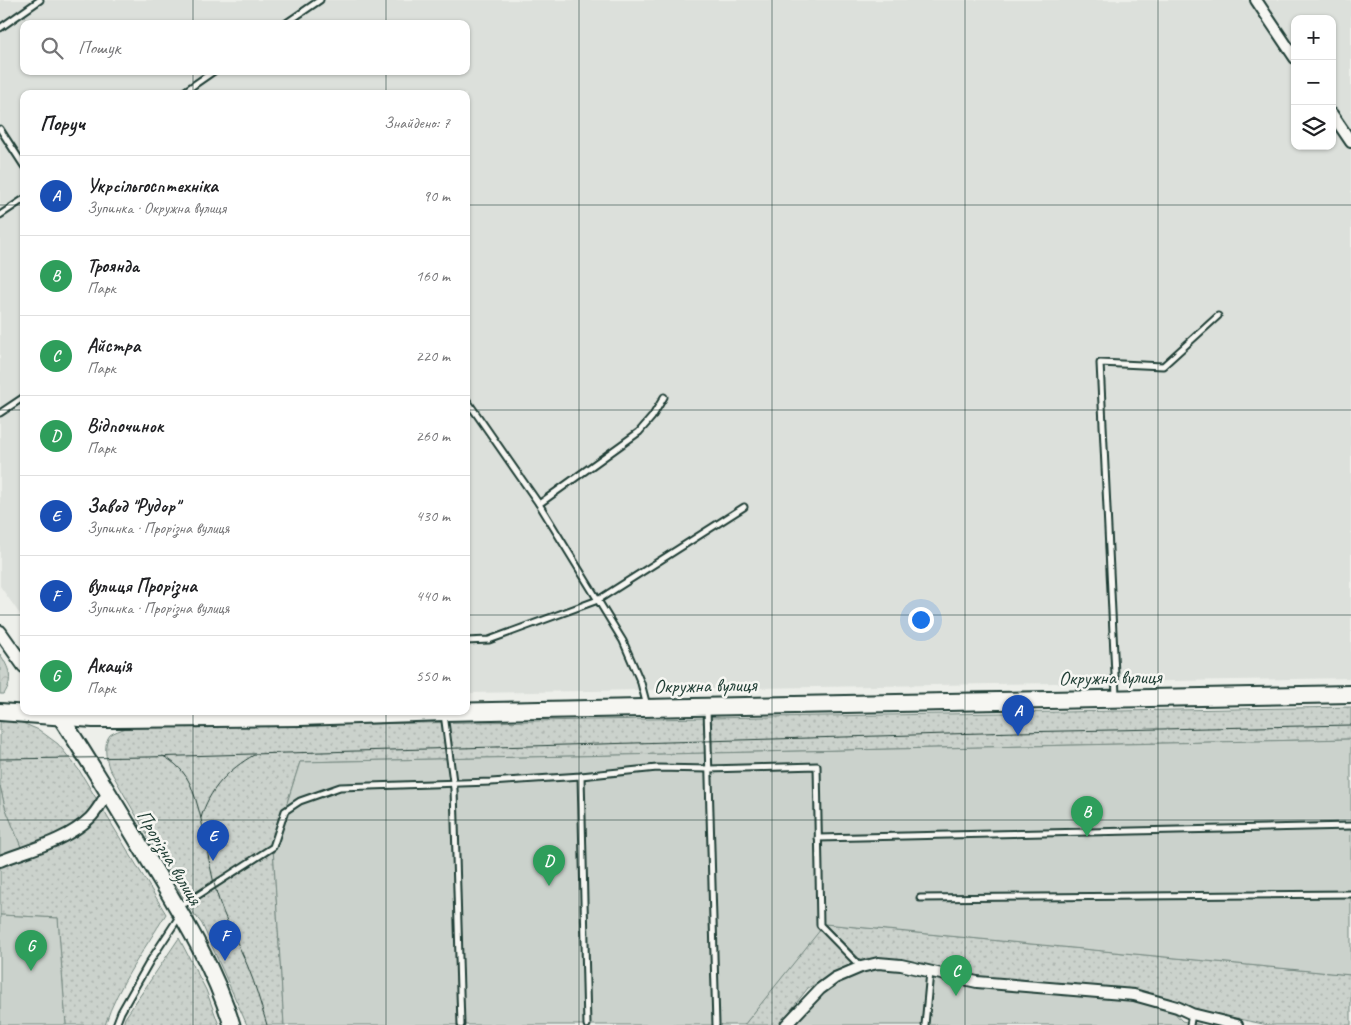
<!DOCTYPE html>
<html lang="uk">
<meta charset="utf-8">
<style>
:root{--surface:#fff;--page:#f2f2f2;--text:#202124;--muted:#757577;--line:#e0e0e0;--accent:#1a73e8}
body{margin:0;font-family:Caveat,sans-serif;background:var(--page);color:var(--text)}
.controls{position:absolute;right:15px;top:15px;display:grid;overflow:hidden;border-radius:10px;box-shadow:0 1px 4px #0004}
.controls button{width:45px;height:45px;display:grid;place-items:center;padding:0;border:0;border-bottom:1px solid var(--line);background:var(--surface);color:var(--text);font:25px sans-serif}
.you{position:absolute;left:920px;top:619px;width:18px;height:18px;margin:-12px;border:4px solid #fff;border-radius:50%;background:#1a73e8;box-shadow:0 0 0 8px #1a73e833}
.badge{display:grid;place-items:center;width:32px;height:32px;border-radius:50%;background:var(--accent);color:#fff;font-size:16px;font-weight:700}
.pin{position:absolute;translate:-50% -41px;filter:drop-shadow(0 1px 2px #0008)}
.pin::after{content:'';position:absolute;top:26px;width:18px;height:15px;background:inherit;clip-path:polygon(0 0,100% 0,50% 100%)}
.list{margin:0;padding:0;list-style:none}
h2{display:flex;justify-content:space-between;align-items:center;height:65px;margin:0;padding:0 20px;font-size:21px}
h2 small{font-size:16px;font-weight:400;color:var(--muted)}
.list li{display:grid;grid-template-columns:32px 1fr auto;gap:15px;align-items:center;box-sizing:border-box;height:80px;padding:0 20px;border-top:1px solid var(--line)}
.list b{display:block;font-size:19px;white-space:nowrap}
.list p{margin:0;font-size:16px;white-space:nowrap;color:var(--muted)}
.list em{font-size:16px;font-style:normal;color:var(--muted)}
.icon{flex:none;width:28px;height:28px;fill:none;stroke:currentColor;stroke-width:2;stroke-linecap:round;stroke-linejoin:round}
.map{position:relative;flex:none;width:1351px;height:1025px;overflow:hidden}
.search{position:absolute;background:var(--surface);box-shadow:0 1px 4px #0004;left:20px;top:20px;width:450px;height:55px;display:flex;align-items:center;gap:12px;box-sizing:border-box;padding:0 18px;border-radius:10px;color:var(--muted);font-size:19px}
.panel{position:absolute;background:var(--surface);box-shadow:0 1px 4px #0004;left:20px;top:90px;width:450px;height:625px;border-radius:10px}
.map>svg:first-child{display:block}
.built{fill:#dce0db;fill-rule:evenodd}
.grass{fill:url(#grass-dots);stroke:#758880}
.park{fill:url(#park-crowns);stroke:#758880}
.garden{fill:#cbd2cc;stroke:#758880}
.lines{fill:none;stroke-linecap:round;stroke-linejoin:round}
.service-casing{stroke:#1f3d34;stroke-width:9}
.minor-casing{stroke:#1f3d34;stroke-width:14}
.tertiary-casing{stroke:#1f3d34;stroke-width:16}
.secondary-casing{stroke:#1f3d34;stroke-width:19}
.primary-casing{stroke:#1f3d34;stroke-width:20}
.service{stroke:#f6f6f2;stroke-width:5}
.minor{stroke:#f6f6f2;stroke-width:10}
.tertiary{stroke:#f6f6f2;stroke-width:12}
.secondary{stroke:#f6f6f2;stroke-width:15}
.primary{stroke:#f6f6f2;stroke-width:16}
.tram{stroke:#1f3d34;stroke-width:1}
.grid{fill:none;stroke:#1f3d34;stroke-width:1;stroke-opacity:0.55}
.labels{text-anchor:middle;stroke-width:5;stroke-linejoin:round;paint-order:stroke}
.street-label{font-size:20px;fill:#1f3d34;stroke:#f6f6f2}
</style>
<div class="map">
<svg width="1351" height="1025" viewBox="0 0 1351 1025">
<defs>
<pattern id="grass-dots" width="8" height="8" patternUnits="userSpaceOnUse" patternTransform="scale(1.25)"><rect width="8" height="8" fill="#cbd2cc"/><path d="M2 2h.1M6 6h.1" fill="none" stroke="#aeb5b0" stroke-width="1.8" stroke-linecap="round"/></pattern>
<pattern id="park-crowns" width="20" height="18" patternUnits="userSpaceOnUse" patternTransform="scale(1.25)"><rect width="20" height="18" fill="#cbd2cc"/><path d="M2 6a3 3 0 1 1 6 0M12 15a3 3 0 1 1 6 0" fill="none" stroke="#aeb5b0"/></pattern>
</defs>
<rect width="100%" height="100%" fill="#edefea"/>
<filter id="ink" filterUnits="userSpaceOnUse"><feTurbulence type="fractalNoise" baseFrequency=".02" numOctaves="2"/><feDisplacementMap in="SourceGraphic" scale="10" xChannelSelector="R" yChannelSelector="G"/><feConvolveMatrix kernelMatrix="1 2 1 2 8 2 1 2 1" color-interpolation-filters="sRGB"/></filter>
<g filter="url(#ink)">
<path class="built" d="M 0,0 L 1351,0 L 1351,678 L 466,693 L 466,94 L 24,94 L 24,620 L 0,586 ZM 1295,19 L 1332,19 L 1332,146 L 1295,146 ZM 24,24 L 466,24 L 466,71 L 24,71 Z"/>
<g class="grass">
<path d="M 1351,707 L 1351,739 L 300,762 L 273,847 L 284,1025 L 247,1025 L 202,924 L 186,903 L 109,768 C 106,759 103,743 110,735 C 114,732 121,730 126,728 Z"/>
<path d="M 0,718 L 20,722 L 39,730 L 58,744 L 79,770 L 166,914 C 144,950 118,985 105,1025 L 66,1025 L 58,918 L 0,915 L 0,861 L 23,852 L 5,807 L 0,786 Z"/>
<path d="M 825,924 L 1351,975 L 1351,1025 L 1268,1025 L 1195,1010 L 978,979 L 877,959 L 860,959 Z"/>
<path d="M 820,929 L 854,964 L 808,988 L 779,1025 L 744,1025 Z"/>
<path d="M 179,938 L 206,990 L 219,1025 L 123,1025 L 125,1018 Z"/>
</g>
<path class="park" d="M 0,654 C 9,668 14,679 4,694 L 0,694 Z"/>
<g class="garden">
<path d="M 1351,739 L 1351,975 L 825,924 L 744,1025 L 284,1025 L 273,847 L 300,762 Z"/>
<path d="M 0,786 L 5,807 L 23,852 L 0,861 Z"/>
<path d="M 0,915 L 58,918 L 66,1025 L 0,1025 Z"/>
<path d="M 878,966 L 1132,999 L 1172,1010 L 1182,1021 L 1201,1025 L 791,1025 L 835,982 Z"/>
</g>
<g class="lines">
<defs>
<g id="service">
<path d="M 285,24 L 320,0"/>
<path d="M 0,28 L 40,0"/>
<path d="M 181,94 L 214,71"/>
<path d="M 0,129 L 24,166"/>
<path d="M 0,215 L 24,199"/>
<path d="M 466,399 L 539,504"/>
<path d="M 0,413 L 24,397"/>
<path d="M 466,641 L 489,640 L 598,600 L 744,507"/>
<path d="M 1116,695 L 1100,363 L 1163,366 L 1218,316"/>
<path d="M 647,706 L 641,683 L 623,641 L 539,504 L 639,432 L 652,417 L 664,397"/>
<path d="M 707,708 L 716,1025"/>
<path d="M 444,714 L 454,789 L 461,1025"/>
<path d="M 581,776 L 587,1025"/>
<path d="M 818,838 L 1351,826"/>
<path d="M 920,898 L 1351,894"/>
<path d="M 179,905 L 186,903 L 273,847 L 285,811 L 300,801 L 340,787 L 491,782 L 581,776 L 657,768 L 709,769 L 817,766 L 820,925 L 861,967"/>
<path d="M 116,1025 L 121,1012 L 150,961 L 179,917"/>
<path d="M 925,1025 L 930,972"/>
<path d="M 1190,1025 L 1192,1014"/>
</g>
<g id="minor">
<path d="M 1256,0 L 1295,58"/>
<path d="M 1332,114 L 1351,142"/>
<path d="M 0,861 C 31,849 66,841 90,818 C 97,811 102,801 108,793"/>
<path d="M 786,1025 L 820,989 L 835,978 L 861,967 L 878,963 L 901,965 L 977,982 L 1134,995 L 1177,1007 L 1192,1014 L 1237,1025"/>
</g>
<path id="tertiary" d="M 0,632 L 24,666"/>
<path id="secondary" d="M 60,716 C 91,764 121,813 150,862 C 182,915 214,966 232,1025"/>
<path id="primary" d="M 0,712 L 93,719 L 117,719 L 301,717 L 444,712 L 1351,694"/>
</defs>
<use href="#service" class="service-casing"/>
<use href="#minor" class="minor-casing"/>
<use href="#tertiary" class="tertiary-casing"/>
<use href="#secondary" class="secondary-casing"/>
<use href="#primary" class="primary-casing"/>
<use href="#service" class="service"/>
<use href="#minor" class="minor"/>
<use href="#tertiary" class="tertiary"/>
<use href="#secondary" class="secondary"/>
<use href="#primary" class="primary"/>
<g class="tram">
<path d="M 163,756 C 176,763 185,772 191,786 C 205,820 206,858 217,894 C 224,919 238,942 248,967 C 256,986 261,1006 267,1025"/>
<path d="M 0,759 L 148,757 L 1017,732 L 1351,725"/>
<path d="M 201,818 C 209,789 229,769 254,755"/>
</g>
</g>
</g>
<path class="grid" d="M 193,0 L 193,24M 386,0 L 386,24M 579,0 L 579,1025M 772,0 L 772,1025M 965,0 L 965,1025M 1158,0 L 1158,1025M 193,71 L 193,94M 386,71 L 386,94M 0,205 L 24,205M 466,205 L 1351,205M 0,410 L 24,410M 466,410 L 1351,410M 0,615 L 24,615M 466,615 L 1351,615M 193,711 L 193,1025M 386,711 L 386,1025M 0,820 L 1351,820"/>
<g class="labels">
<g class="street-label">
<text transform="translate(1110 677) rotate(-1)" y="7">Окружна вулиця</text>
<text transform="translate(705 685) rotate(-1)" y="7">Окружна вулиця</text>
<text transform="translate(170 857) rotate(59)" y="7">Прорізна вулиця</text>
</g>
</g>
</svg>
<div class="controls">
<button>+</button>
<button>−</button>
<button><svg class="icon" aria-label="layers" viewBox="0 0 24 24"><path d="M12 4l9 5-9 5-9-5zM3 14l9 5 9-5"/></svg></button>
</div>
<div class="you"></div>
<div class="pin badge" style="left:1018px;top:736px;background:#1a4fb4">A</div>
<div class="pin badge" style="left:1087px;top:837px;background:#2e9e5b">B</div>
<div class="pin badge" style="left:956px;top:996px;background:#2e9e5b">C</div>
<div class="pin badge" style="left:549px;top:886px;background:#2e9e5b">D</div>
<div class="pin badge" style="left:213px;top:861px;background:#1a4fb4">E</div>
<div class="pin badge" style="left:225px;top:961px;background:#1a4fb4">F</div>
<div class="pin badge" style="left:31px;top:971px;background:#2e9e5b">G</div>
<div class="search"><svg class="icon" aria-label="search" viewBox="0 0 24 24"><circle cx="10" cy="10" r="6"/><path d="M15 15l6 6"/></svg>Пошук</div>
<section class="panel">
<h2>Поруч<small>Знайдено: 7</small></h2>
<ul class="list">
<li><span class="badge" style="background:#1a4fb4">A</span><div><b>Укрсільгосптехніка</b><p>Зупинка · Окружна вулиця</p></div><em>90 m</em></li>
<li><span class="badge" style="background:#2e9e5b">B</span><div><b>Троянда</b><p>Парк</p></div><em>160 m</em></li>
<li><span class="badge" style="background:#2e9e5b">C</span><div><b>Айстра</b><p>Парк</p></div><em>220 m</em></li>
<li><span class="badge" style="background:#2e9e5b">D</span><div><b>Відпочинок</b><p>Парк</p></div><em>260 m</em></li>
<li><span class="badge" style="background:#1a4fb4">E</span><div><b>Завод &quot;Рудор&quot;</b><p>Зупинка · Прорізна вулиця</p></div><em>430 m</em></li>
<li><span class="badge" style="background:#1a4fb4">F</span><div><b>вулиця Прорізна</b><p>Зупинка · Прорізна вулиця</p></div><em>440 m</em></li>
<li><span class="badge" style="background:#2e9e5b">G</span><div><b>Акація</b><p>Парк</p></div><em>550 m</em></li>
</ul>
</section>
</div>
